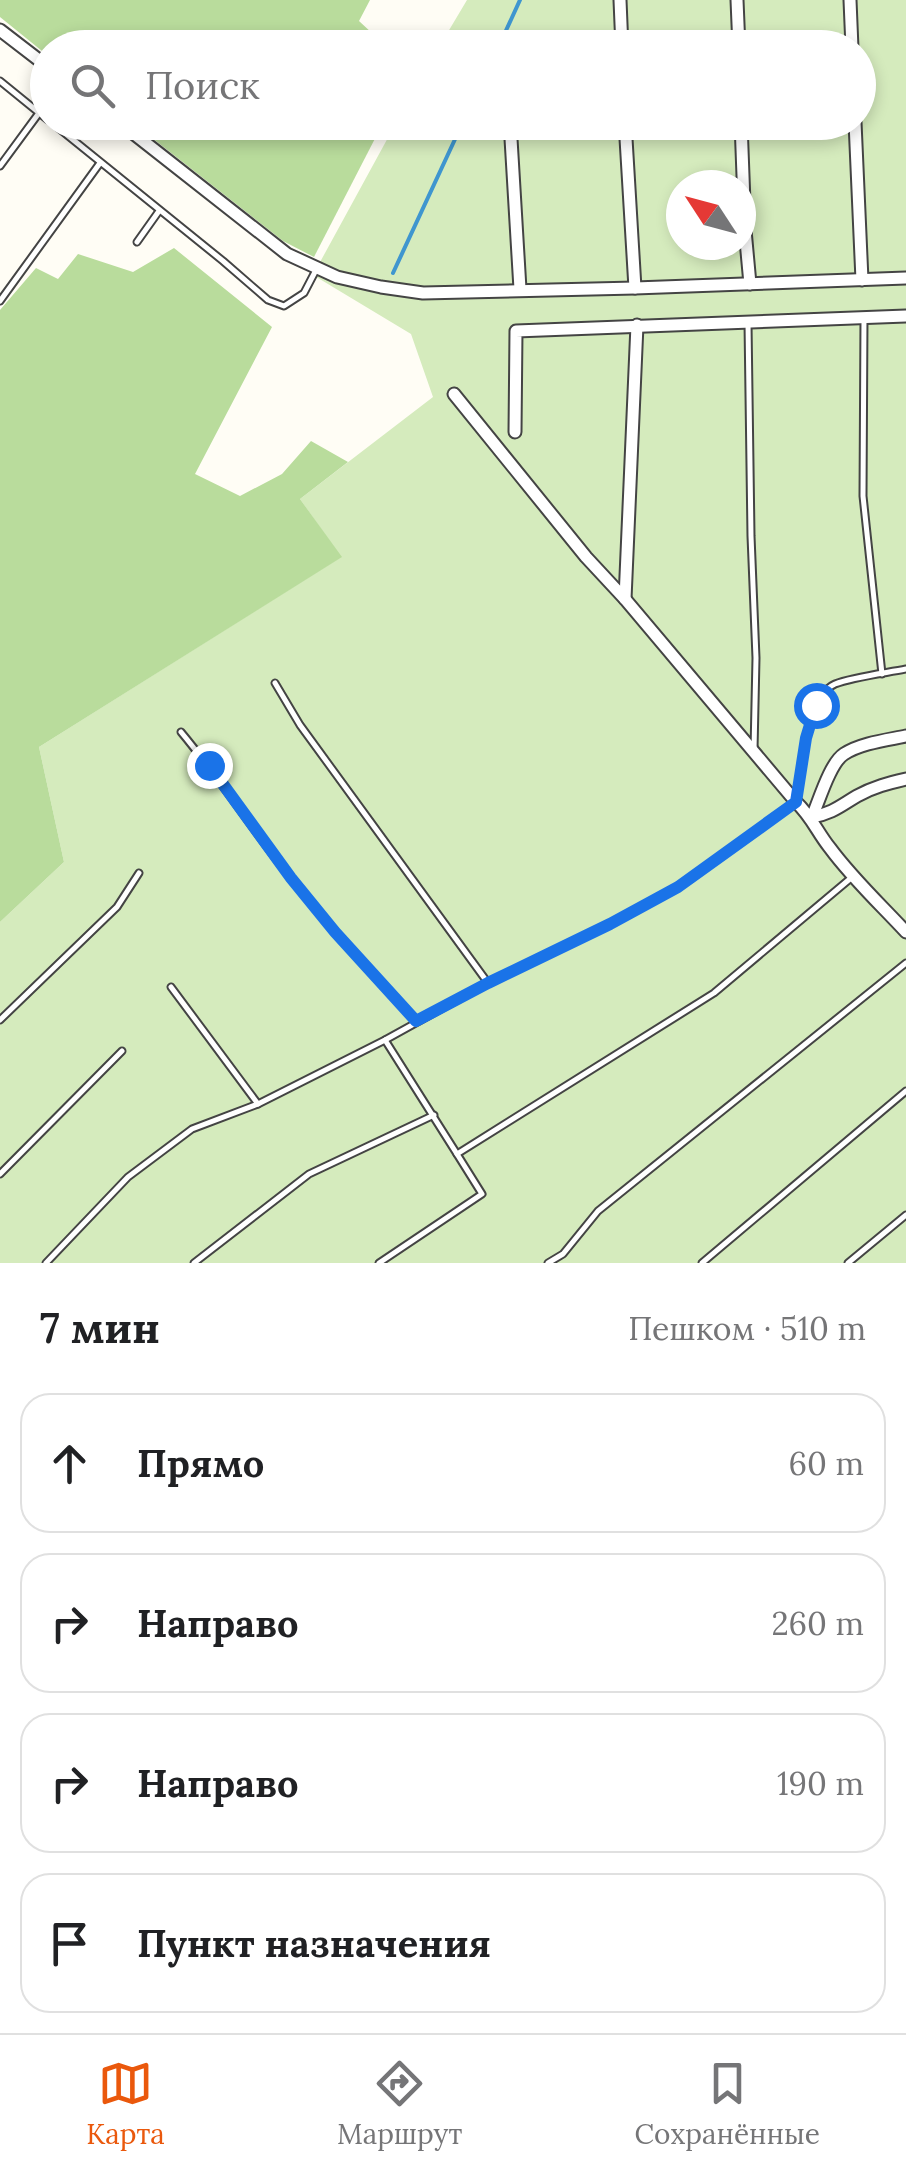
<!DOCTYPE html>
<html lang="ru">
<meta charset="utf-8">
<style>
:root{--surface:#fff;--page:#f2f2f2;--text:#202124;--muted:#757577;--line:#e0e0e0;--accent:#ea580c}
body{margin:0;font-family:Lora,serif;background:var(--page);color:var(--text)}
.compass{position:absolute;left:666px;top:170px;width:90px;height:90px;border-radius:50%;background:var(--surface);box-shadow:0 5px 15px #0003;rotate:306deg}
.stop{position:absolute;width:30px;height:30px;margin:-22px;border:8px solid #1a73e8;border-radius:50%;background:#fff}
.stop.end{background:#1a73e8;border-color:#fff;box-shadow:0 2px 10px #0008}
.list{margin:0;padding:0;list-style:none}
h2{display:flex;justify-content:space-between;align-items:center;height:130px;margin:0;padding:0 40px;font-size:42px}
h2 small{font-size:32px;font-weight:400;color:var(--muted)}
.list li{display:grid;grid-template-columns:65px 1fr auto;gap:30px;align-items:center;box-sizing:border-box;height:140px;margin:0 20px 20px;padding:0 20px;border:2px solid var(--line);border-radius:30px}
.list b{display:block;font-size:38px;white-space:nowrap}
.list em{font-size:32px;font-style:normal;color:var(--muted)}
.icon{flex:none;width:55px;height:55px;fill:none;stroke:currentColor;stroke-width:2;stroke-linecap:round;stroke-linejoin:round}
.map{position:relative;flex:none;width:906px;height:1263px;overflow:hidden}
.search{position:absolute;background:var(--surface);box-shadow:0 5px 15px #0003;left:30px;right:30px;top:30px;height:110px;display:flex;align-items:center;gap:25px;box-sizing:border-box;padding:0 35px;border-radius:55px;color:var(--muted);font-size:38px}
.sheet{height:770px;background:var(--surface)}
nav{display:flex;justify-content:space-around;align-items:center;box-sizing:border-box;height:140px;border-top:2px solid var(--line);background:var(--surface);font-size:28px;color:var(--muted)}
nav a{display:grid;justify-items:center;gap:5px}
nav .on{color:var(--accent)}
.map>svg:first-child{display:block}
.green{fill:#d5ebbd;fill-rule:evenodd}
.forest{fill:#b9dc9c}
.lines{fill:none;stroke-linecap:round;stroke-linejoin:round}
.stream{stroke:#3f96cf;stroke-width:4}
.lane-casing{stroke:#444;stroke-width:9}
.street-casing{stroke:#444;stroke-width:15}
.lane{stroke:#fff;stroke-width:5}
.street{stroke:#fff;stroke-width:11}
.route{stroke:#1a73e8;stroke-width:12}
</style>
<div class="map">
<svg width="906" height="1263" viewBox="0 0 906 1263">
<rect width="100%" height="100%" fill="#fffdf5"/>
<path class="green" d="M 467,0 L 906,0 L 906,1263 L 0,1263 L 0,922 L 64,862 L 39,747 L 341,557 L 300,499 L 433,397 L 411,334 L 313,275 L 396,123 L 858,122 L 858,48 L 439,47 ZM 681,185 L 741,185 L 741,245 L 681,245 Z"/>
<g class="forest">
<path d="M 0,0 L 370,0 L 359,21 L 387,47 L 48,48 L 47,55 L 0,17 Z"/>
<path d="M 133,123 L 383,123 L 314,257 L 283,241 Z"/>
<path d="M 174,248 L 272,327 L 195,474 L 240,496 L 282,474 L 311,441 L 348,462 L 300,499 L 342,557 L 39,747 L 64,862 L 0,922 L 0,310 L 36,268 L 58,279 L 78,254 L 133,272 Z"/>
</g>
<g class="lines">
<g class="stream">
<path d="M 498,48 L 520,0"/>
<path d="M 393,273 L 463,122"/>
</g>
<defs>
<g id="lane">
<path d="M 0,81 L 48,120"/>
<path d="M 51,122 L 223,261 L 268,300 L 284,306 L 304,293 L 316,270"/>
<path d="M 0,166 L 39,113"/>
<path d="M 137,242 L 159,211"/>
<path d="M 0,301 L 100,163"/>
<path d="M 864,318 L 863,496 L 882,674"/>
<path d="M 748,323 L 751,536 L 756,658 L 754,750"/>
<path d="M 275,683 L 300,725 L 488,983"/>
<path d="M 181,732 C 221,780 254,832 293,881 C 332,930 374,975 416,1021"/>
<path d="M 171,987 L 258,1104"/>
<path d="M 0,1020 L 117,907 L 139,873"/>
<path d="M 385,1040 L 457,1154 L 714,993 L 851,878"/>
<path d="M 0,1174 L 122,1051"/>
<path d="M 46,1263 L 128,1177 L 192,1129 L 258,1104 L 385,1040 L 488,983 L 610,924 L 678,887 L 796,802 C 801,773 805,697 835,684 C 853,677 886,673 906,669"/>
<path d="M 194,1263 L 309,1174 L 434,1115"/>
<path d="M 379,1263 L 482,1194 L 457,1154"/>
<path d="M 548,1263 L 563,1254 L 598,1211 L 906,963"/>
<path d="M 702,1263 L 906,1091"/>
<path d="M 848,1263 L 906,1215"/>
</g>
<g id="street">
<path d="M 620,0 L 622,48"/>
<path d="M 737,0 L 739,48"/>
<path d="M 850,0 L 852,48"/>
<path d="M 0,30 L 48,67"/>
<path d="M 511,48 L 512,41"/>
<path d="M 119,122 L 287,254 L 337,277 L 381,287 L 423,293 L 635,288 L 906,278"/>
<path d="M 510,122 L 520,289"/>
<path d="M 625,122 L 635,288"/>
<path d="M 741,122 L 745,230 L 750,284"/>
<path d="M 855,122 L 862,280"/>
<path d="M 454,394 L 586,557 L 625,599 L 796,802 C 812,817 817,832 830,848 C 852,878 880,904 906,932"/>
<path d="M 515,432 L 516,331 L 906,316"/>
<path d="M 625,599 L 637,325"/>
<path d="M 812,817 C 819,801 830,763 844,754 C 861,743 887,740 906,736"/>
<path d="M 812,817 C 833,813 840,806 857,796 C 873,787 889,783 906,779"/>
</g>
</defs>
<use href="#lane" class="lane-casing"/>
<use href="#street" class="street-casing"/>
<use href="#lane" class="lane"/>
<use href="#street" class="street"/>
</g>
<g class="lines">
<path class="route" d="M 209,765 L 291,878 L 335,932 L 416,1021 L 488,983 L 610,924 L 678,887 L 796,802 L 806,738 L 816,705"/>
</g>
</svg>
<svg class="compass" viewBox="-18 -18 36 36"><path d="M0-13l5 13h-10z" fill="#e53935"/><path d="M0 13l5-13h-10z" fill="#757577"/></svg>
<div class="stop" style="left:816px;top:705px"></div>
<div class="stop end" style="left:209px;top:765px"></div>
<div class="search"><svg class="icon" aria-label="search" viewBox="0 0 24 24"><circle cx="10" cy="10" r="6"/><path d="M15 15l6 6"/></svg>Поиск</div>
</div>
<section class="sheet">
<h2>7 мин<small>Пешком · 510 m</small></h2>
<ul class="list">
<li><svg class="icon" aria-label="ahead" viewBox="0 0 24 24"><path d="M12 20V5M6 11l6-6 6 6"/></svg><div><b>Прямо</b></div><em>60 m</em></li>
<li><svg class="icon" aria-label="right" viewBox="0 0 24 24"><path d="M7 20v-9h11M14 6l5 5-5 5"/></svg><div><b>Направо</b></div><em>260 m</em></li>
<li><svg class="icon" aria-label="right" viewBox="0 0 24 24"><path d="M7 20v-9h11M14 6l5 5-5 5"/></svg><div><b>Направо</b></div><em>190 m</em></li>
<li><svg class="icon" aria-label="arrive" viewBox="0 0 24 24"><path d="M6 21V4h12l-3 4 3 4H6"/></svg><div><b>Пункт назначения</b></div></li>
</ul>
</section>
<nav>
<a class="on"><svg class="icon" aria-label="map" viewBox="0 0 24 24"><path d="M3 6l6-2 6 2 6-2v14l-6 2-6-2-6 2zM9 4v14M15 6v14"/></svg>Карта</a>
<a><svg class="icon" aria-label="directions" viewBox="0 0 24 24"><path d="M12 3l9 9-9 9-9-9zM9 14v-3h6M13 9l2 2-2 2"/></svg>Маршрут</a>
<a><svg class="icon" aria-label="saved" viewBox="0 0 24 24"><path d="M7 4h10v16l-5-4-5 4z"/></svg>Сохранённые</a>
</nav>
